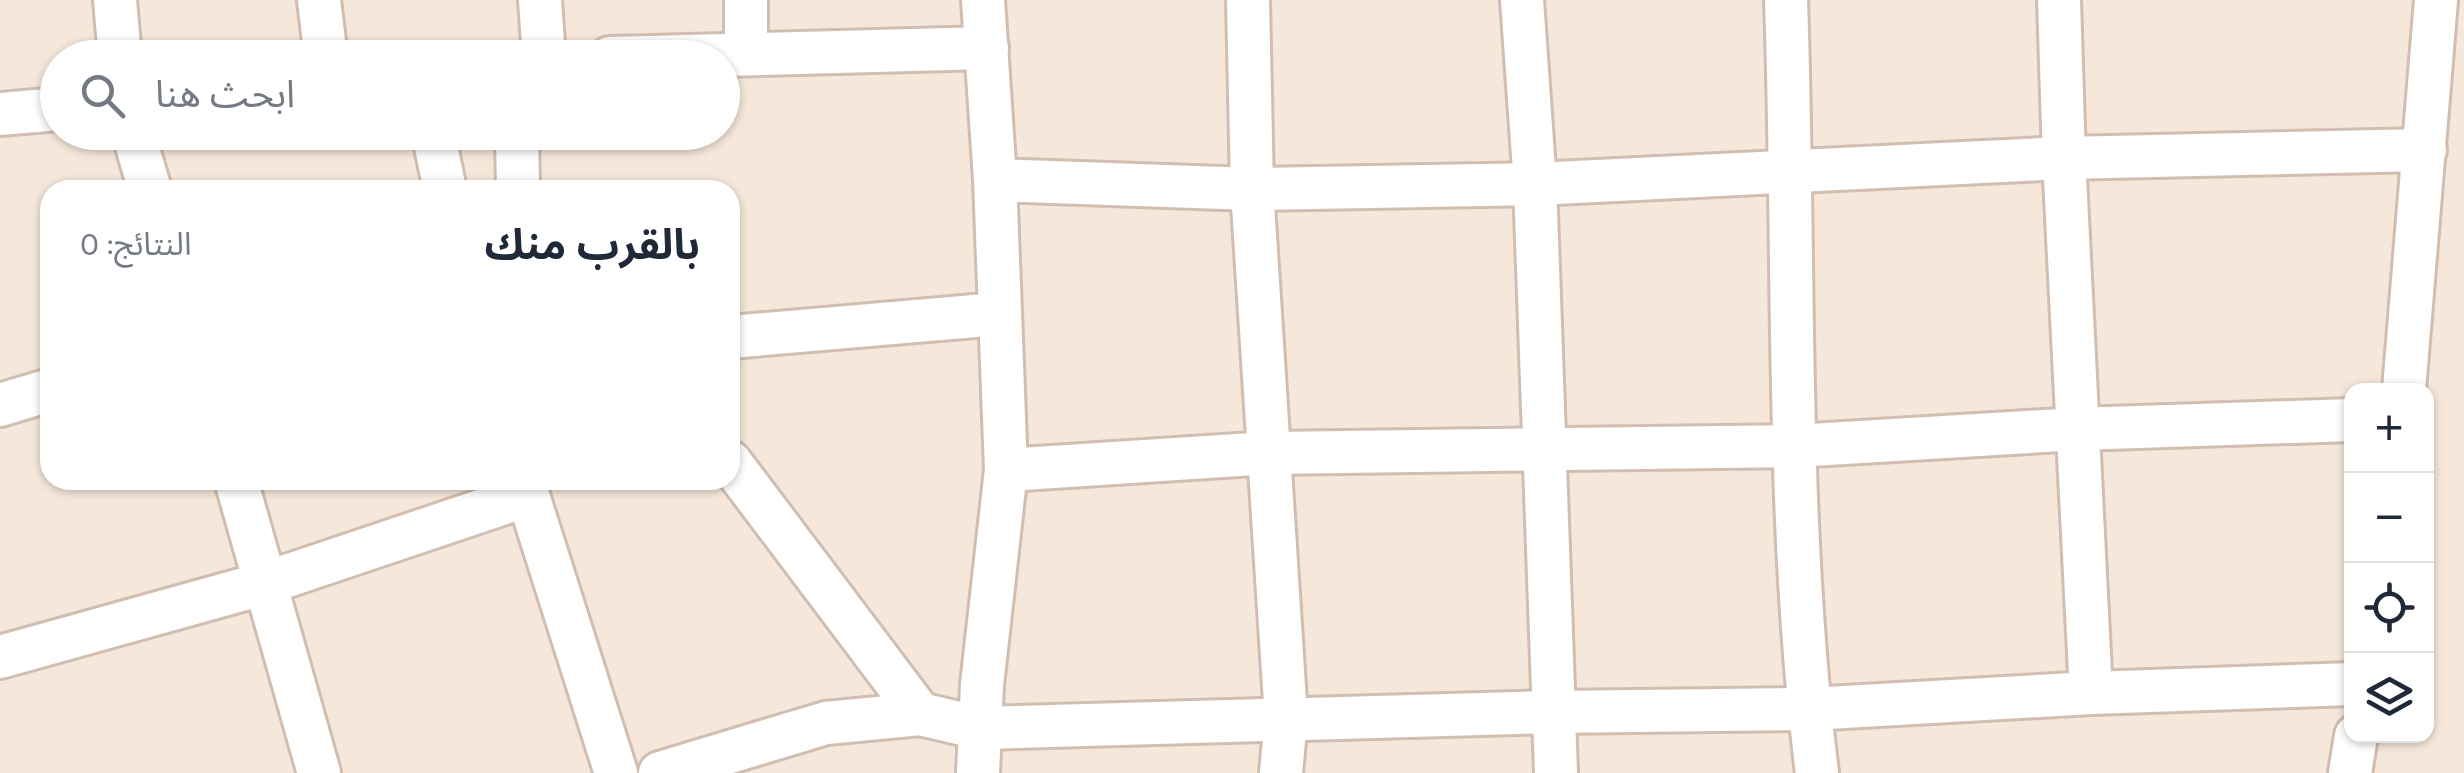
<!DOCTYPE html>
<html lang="ar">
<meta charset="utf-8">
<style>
:root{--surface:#fff;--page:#f2f2f3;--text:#1f2937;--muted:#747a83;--line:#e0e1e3}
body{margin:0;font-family:Karla,"Noto Sans Arabic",sans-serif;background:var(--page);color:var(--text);direction:rtl}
.controls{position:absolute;right:30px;bottom:30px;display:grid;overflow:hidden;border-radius:20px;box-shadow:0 2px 8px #0004}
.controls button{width:90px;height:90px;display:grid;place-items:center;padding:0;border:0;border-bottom:2px solid var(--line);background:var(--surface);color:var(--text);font:50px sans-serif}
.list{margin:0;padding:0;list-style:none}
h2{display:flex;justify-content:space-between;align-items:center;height:130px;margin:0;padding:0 40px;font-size:42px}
h2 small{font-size:32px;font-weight:400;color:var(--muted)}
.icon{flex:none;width:55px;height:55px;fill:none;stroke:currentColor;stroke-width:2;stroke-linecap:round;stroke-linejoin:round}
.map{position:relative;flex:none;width:2464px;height:773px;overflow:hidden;direction:ltr}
.search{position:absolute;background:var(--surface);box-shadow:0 2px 8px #0004;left:40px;top:40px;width:700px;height:110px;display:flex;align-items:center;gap:25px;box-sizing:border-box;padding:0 35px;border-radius:55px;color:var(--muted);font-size:38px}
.panel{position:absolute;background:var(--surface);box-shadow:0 2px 8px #0004;left:40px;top:180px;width:700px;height:310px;border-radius:30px;direction:rtl}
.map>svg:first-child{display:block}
.residential{fill:#f5e8da;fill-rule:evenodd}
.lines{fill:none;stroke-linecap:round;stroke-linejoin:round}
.minor-casing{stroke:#d1beb0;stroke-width:48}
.minor{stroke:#fff;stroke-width:42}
</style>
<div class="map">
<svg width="2464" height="773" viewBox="0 0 2464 773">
<rect width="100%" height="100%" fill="#fdf6ec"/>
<path class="residential" d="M 0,0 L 2464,0 L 2464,773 L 0,773 ZM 58,58 L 722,58 L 722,132 L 58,132 ZM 50,190 L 730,190 L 730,480 L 50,480 ZM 2352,390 L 2426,390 L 2426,736 L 2352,736 Z"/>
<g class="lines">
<defs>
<g id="minor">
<path d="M 115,0 L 120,58"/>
<path d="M 319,0 L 326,58"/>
<path d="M 540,0 L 544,58"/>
<path d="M 746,0 L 746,52"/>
<path d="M 1248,0 L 1252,189 L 1286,718 L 1281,773"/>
<path d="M 1522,0 L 1535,184 L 1556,773"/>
<path d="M 1786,0 C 1795,257 1785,517 1817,773"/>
<path d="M 2059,0 L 2064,158 L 2091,693"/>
<path d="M 610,58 L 987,48"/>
<path d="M 0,114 L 58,109"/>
<path d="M 133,132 L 150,190"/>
<path d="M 433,132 L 445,190"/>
<path d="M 517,132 L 518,190"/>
<path d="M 995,180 L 1252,189 L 1535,184 L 2064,158 L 2425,150"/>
<path d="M 730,337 L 998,314"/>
<path d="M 2404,390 L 2436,0"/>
<path d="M 0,405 L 50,390"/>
<path d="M 730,462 L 920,714"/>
<path d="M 1006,470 L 1269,453 L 1794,446 L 2078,429 L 2352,420"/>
<path d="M 236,480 L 319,773"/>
<path d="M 523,480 L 616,773"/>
<path d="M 0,657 L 266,583 L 528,495"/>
<path d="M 660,773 L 826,723 L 920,714 L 980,728 L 1553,712 L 1809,709 L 2091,693 L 2352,684"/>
<path d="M 978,773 L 982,685 L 1006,470 L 995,180 L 983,0"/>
<path d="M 2350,773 L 2356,736"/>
</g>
</defs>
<use href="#minor" class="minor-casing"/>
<use href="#minor" class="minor"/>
</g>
</svg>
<div class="controls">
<button>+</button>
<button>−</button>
<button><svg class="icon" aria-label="locate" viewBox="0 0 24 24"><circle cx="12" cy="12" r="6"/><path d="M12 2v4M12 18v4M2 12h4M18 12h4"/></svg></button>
<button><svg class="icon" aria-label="layers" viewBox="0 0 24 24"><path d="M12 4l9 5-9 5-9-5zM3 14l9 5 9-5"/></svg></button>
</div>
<div class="search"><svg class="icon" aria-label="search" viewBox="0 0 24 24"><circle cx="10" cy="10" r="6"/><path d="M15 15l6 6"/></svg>ابحث هنا</div>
<section class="panel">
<h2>بالقرب منك<small>النتائج: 0</small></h2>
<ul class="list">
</ul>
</section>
</div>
